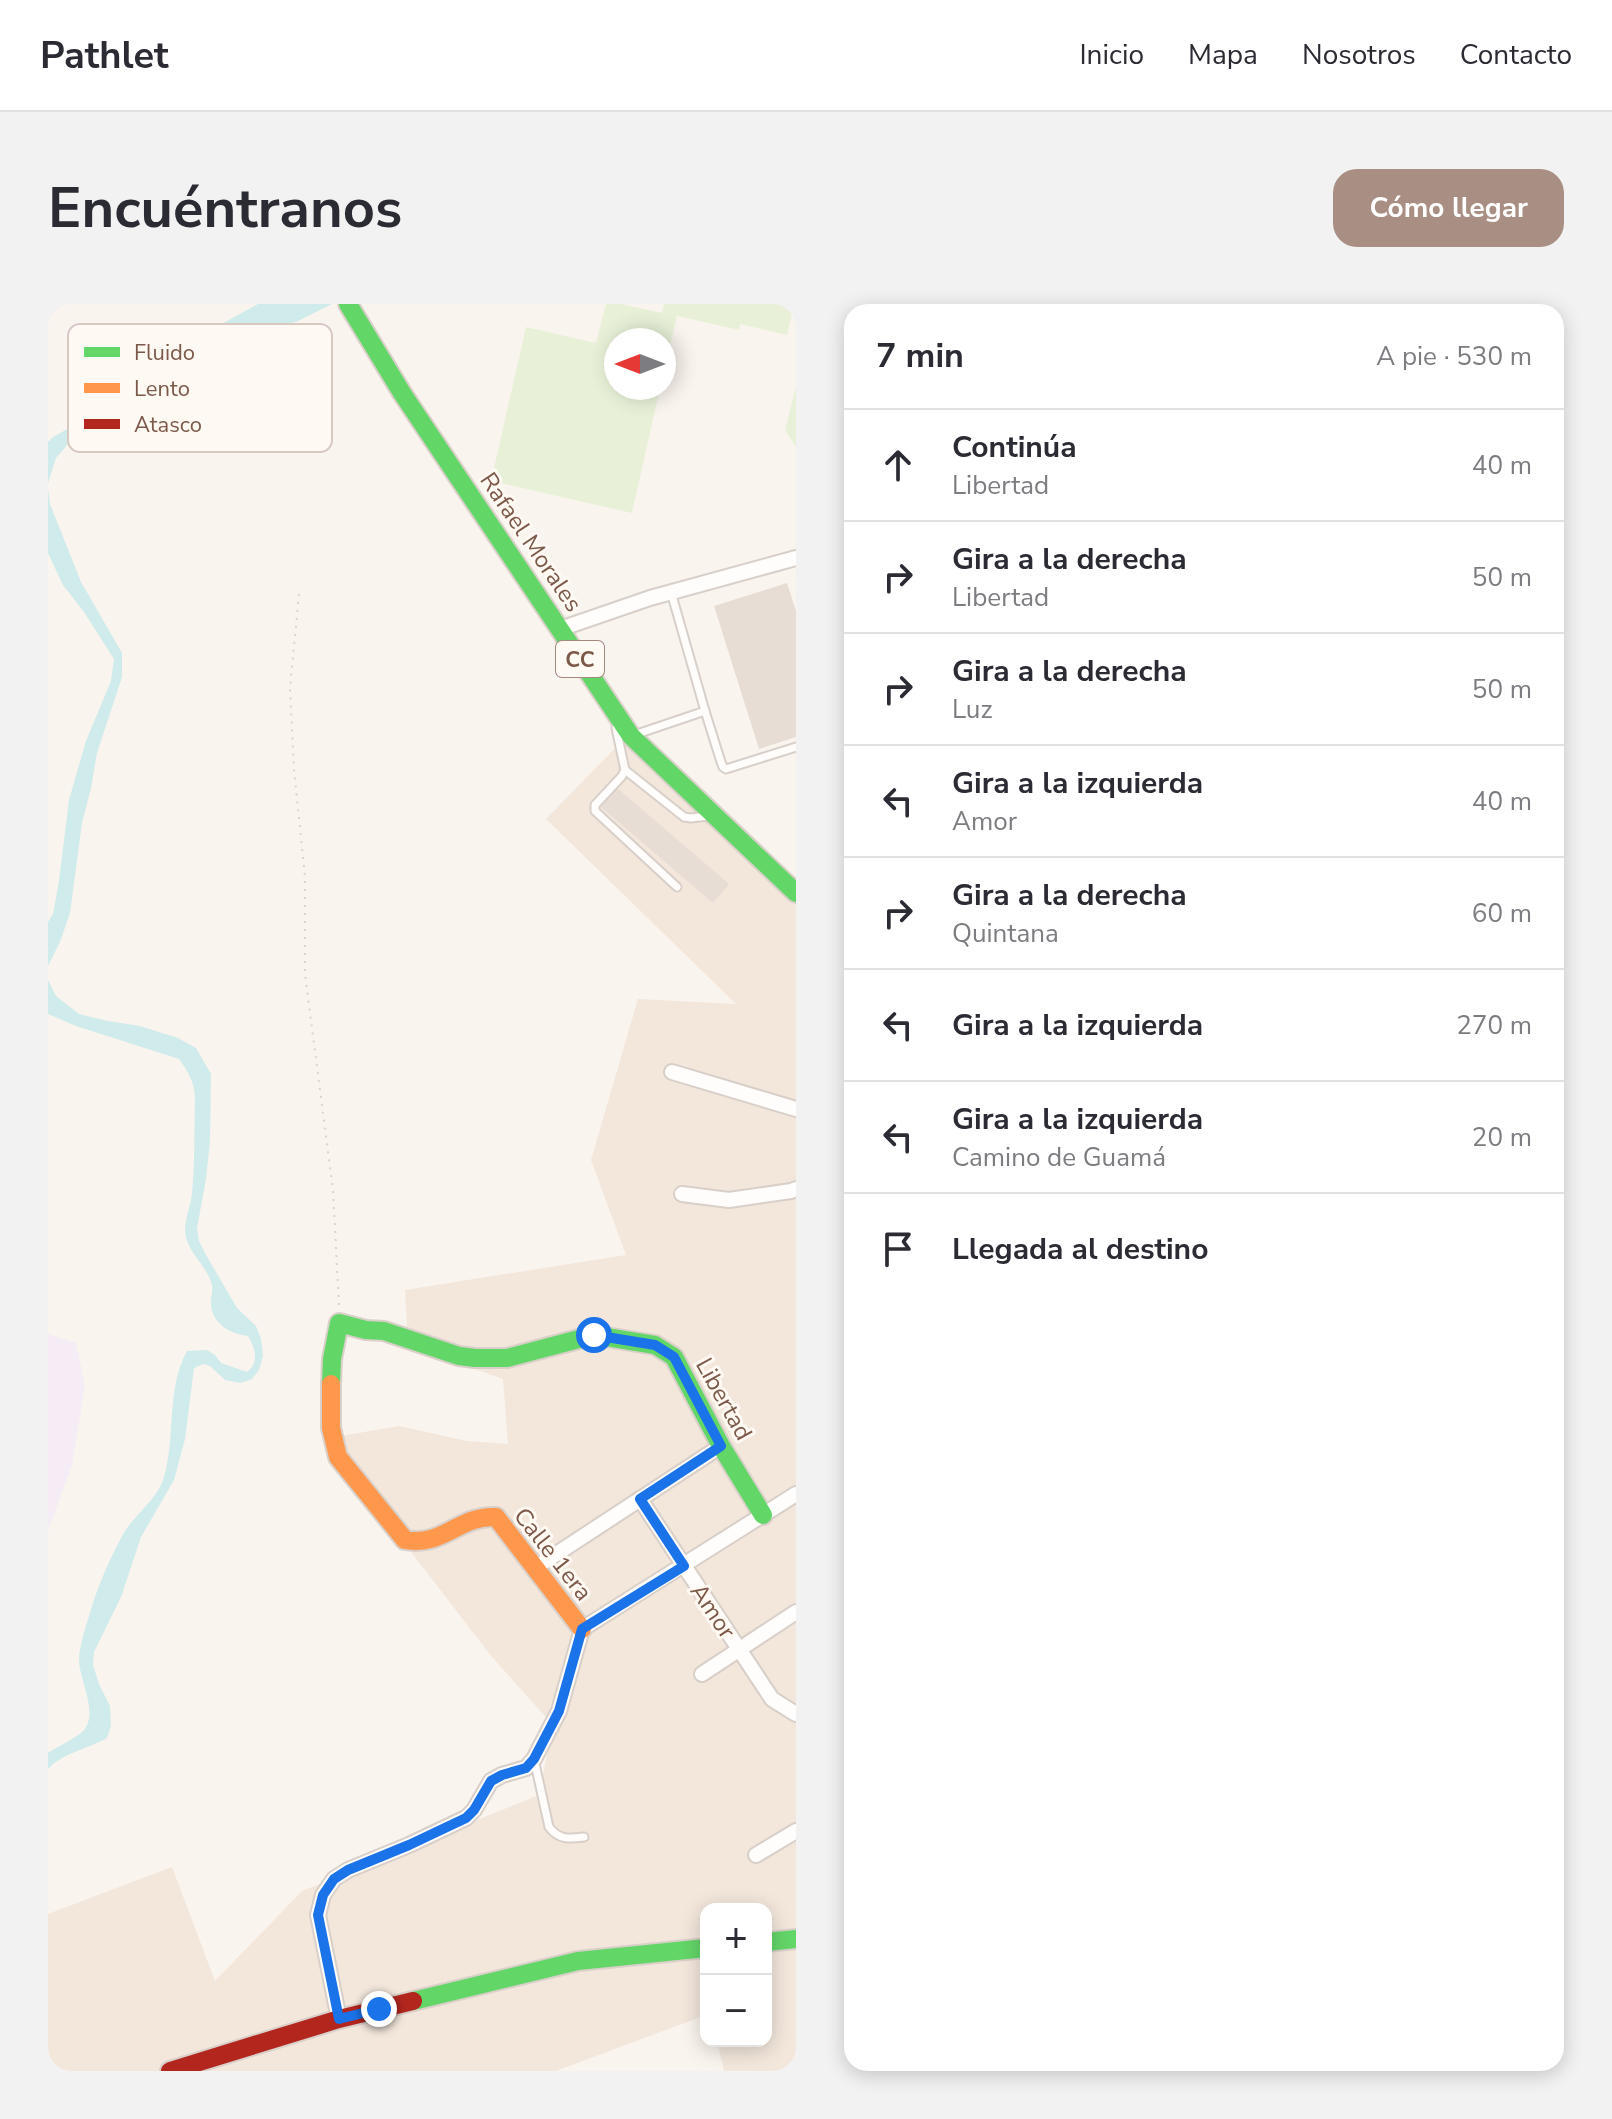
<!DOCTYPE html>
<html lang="es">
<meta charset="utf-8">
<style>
:root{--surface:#fff;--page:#f2f2f3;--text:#2b2b33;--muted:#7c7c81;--line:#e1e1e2;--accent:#a98f83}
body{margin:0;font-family:"Nunito Sans",sans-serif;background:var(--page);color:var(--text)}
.controls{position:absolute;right:24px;bottom:24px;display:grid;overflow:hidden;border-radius:16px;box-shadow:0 4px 20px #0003}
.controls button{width:72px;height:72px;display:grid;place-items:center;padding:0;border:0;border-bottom:2px solid var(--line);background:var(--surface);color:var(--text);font:40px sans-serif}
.compass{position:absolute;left:556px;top:24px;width:72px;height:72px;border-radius:50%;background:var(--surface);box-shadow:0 4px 20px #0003;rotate:270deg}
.stop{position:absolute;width:24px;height:24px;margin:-18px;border:6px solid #1a73e8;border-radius:50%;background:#fff}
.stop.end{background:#1a73e8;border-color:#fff;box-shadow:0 2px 8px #0008}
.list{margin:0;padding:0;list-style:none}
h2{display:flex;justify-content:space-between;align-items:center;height:104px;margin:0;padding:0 32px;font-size:34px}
h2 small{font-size:26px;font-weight:400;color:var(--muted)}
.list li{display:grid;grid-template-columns:52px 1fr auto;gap:24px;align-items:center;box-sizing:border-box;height:112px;padding:0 32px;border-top:2px solid var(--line)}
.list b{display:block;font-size:30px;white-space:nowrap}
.list p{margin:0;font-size:26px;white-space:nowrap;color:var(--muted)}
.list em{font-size:26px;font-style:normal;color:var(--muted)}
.icon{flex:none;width:44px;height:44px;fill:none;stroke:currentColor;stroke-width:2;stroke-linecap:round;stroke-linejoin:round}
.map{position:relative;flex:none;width:748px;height:1767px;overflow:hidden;border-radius:24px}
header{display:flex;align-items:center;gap:48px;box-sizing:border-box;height:112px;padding:0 40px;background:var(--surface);border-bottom:2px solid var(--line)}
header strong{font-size:38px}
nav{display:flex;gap:44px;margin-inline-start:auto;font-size:28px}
.intro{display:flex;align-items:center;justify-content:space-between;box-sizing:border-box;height:192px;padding:0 48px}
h1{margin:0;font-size:56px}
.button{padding:20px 36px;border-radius:24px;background:var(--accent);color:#fff;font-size:28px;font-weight:700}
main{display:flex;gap:48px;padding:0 48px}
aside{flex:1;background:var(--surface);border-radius:24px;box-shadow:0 4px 20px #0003}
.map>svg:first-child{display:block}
.residential{fill:#f3e7dc}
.education{fill:#f6ecf5}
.green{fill:#e8f1d8}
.water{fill:#cfebec}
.building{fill:#e7ddd5}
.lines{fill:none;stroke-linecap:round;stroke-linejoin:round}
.lane-casing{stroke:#d8cfc9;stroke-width:11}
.street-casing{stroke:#d8cfc9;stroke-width:18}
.fast-casing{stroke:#dad0ca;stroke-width:22}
.slow-casing{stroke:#dad0ca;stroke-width:22}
.jam-casing{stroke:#dad0ca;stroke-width:22}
.path{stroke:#ddd3ce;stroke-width:2;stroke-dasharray:2 6;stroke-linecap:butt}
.lane{stroke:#fefdfc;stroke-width:7}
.street{stroke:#fefdfc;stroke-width:14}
.fast{stroke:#63d668;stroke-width:18}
.slow{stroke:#ff974d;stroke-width:18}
.jam{stroke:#b3261e;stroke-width:18}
.route{stroke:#1a73e8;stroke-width:10}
.labels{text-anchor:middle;stroke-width:6;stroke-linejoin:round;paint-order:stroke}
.shield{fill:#fff9f3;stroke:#a4897d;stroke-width:2}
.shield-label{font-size:22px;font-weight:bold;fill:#7d594a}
.street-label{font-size:24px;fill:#7d594a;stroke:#fff9f3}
.key{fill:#fff9f3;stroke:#d8c9c0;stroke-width:2}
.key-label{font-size:22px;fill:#7d594a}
</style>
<header>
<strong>Pathlet</strong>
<nav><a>Inicio</a><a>Mapa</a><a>Nosotros</a><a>Contacto</a></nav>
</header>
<div class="intro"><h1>Encuéntranos</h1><a class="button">Cómo llegar</a></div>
<main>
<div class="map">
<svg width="748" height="1767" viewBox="0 0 748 1767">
<rect width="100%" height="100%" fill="#faf4ee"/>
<path class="residential" d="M 574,437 L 748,579 L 748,1767 L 676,1767 L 669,1737 L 718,1737 L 718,1605 L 658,1605 L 658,1711 L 508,1767 L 0,1767 L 0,1610 L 124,1563 L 167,1677 L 254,1587 L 491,1491 L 505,1421 L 444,1353 L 292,1156 L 293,1132 L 351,1122 L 419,1137 L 460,1140 L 455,1075 L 360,1042 L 357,986 L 578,951 L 543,856 L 590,695 L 688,700 L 498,515 Z"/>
<path class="education" d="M 0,1030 L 28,1039 L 37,1082 L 24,1161 L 0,1227 Z"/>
<g class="green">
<path d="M 558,0 L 573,0 L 614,9 L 616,0 L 746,0 L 739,31 L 692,20 L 691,26 L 629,12 L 616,67 L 616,36 L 568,36 L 568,84 L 612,84 L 584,209 L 443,177 L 478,23 L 548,39 Z"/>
<path d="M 748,83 L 748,143 L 737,126 Z"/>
</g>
<g class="water">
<path d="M 210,0 L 284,0 L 250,17 L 225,25 L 177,51 L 124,85 L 26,133 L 8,154 L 0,179 L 0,138 L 5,133 L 66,99 L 154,31 Z"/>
<path d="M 0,185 L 2,200 L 33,278 L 74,349 L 74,373 L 49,449 L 43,484 L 34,519 L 22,609 L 12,638 L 0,662 L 0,618 L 5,610 L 11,577 L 21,496 L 38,437 L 63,377 L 66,355 L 36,308 L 15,281 L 0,249 Z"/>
<path d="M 0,676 L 8,692 L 31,710 L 60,717 L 92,722 L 130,734 L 148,744 L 163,770 L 162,836 L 158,875 L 149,924 L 151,937 L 158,951 L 189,1004 L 208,1022 L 213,1035 L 215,1052 L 211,1066 L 204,1075 L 193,1079 L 177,1076 L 162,1062 L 155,1060 L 146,1064 L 137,1135 L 126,1176 L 93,1233 L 73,1293 L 46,1348 L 45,1361 L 51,1380 L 62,1402 L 63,1422 L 59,1434 C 40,1445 14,1449 0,1465 L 0,1449 C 9,1443 30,1433 36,1426 C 51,1407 30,1374 31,1354 C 32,1341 37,1325 41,1312 C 49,1284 62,1253 77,1227 C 89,1209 110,1194 116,1173 C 128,1132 118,1085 139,1047 L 159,1046 L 167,1051 L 173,1059 L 199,1068 C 212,1058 207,1044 200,1032 C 182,1030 163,1019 163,999 C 163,992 165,987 164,981 C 159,961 138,948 137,926 C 137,914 143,901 144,889 C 147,858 146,827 147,796 C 147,779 141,769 131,755 L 28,722 L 0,710 Z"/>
</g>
<g class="building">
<path d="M 739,279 L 748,307 L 748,433 L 711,445 L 666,302 Z"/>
<path d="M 569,484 L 681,580 L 665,599 L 553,503 Z"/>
</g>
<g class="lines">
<defs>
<g id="lane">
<path d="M 657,407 L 673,458 L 675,463 L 678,465 L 748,443"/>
<path d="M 568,424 L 577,466 L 574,472 L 547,501 L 547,507 L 629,583"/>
<path d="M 589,430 L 657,407 L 623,288"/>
<path d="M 577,466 L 636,513 L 643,514 L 660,512"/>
<path d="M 486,1455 L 501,1523 C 511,1536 521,1535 536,1533"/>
</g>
<g id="street">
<path d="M 512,325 L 602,294 L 748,254"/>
<path d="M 624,768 L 748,805"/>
<path d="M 634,890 L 681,896 L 743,887 L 748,885"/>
<path d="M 592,1195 L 724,1395 L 748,1410"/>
<path d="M 487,1264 L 673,1142"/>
<path d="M 654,1370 L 748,1308"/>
<path d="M 708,1551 L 748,1527"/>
<path d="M 291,1715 L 270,1611 L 275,1591 L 286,1575 L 300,1566 L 361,1541 L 418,1514 L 426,1506 L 443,1477 L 454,1471 L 478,1464 L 486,1455 L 511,1407 L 534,1325 L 748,1190"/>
</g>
<g id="fast">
<path d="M 300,0 L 354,89 L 583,432 L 748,589"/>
<path d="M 283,1080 L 284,1055 L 291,1019 L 318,1026 L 336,1027 L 411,1052 L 427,1054 L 459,1054 L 546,1031 L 607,1041 L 626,1053 L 673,1142 L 715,1211"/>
<path d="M 718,1638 L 748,1635"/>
<path d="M 365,1697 L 530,1657 L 658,1644"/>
</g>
<path id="slow" d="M 283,1080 L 283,1124 L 290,1153 L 357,1236 C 396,1243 411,1211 448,1213 L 534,1325"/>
<path id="jam" d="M 122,1767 L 291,1715 L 365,1697"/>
</defs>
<use href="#lane" class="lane-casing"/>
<use href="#street" class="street-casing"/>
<use href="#fast" class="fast-casing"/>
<use href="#slow" class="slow-casing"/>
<use href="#jam" class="jam-casing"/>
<path class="path" d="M 251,290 L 242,384 L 246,466 L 257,573 L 257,670 L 285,886 L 291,1002"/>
<use href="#lane" class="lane"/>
<use href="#street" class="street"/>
<use href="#fast" class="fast"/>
<use href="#slow" class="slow"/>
<use href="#jam" class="jam"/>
</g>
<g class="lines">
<path class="route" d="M 331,1705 L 291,1715 L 270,1611 L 275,1591 L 286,1575 L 300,1566 L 361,1541 L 418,1514 L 426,1506 L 443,1477 L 454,1471 L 478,1464 L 486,1455 L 511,1407 L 534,1325 L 636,1262 L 592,1195 L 673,1142 L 626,1053 L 607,1041 L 546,1031"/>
</g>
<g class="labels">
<rect class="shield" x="508" y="337" width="48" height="36" rx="6"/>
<g class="shield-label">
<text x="532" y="363">CC</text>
</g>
<g class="street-label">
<text transform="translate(483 238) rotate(56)" y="8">Rafael Morales</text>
<text transform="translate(676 1095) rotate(61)" y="8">Libertad</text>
<text transform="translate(505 1250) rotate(52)" y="8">Calle 1era</text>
<text transform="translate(665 1307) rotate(56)" y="8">Amor</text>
</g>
</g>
<rect x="20" y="20" width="264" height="128" rx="12" class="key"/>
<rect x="36" y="43" width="36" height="10" fill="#63d668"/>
<rect x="36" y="79" width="36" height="10" fill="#ff974d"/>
<rect x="36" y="115" width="36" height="10" fill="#b3261e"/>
<g class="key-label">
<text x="86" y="56">Fluido</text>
<text x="86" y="92">Lento</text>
<text x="86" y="128">Atasco</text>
</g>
</svg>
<div class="controls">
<button>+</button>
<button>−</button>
</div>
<svg class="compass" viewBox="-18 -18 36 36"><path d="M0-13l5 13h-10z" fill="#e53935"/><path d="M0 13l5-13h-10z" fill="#7c7c81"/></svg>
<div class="stop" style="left:546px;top:1031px"></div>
<div class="stop end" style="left:331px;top:1705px"></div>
</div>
<aside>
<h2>7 min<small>A pie · 530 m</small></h2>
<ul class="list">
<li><svg class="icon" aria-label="ahead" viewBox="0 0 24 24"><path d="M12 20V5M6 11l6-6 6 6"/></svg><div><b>Continúa</b><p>Libertad</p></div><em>40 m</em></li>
<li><svg class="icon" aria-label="right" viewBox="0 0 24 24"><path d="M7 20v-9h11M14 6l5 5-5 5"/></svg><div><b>Gira a la derecha</b><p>Libertad</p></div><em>50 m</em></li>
<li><svg class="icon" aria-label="right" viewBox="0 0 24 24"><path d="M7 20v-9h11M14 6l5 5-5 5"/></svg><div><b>Gira a la derecha</b><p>Luz</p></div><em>50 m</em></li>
<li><svg class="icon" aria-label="left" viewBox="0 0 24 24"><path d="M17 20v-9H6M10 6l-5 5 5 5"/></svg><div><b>Gira a la izquierda</b><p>Amor</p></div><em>40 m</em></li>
<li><svg class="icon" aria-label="right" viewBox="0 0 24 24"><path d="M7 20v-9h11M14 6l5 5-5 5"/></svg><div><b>Gira a la derecha</b><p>Quintana</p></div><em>60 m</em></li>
<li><svg class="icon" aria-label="left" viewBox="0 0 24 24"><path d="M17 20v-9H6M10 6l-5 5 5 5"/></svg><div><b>Gira a la izquierda</b></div><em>270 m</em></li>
<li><svg class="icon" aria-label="left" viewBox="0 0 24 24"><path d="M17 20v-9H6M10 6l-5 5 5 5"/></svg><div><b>Gira a la izquierda</b><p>Camino de Guamá</p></div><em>20 m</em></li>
<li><svg class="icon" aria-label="arrive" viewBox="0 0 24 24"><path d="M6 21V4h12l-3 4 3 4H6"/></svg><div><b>Llegada al destino</b></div></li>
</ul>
</aside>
</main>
